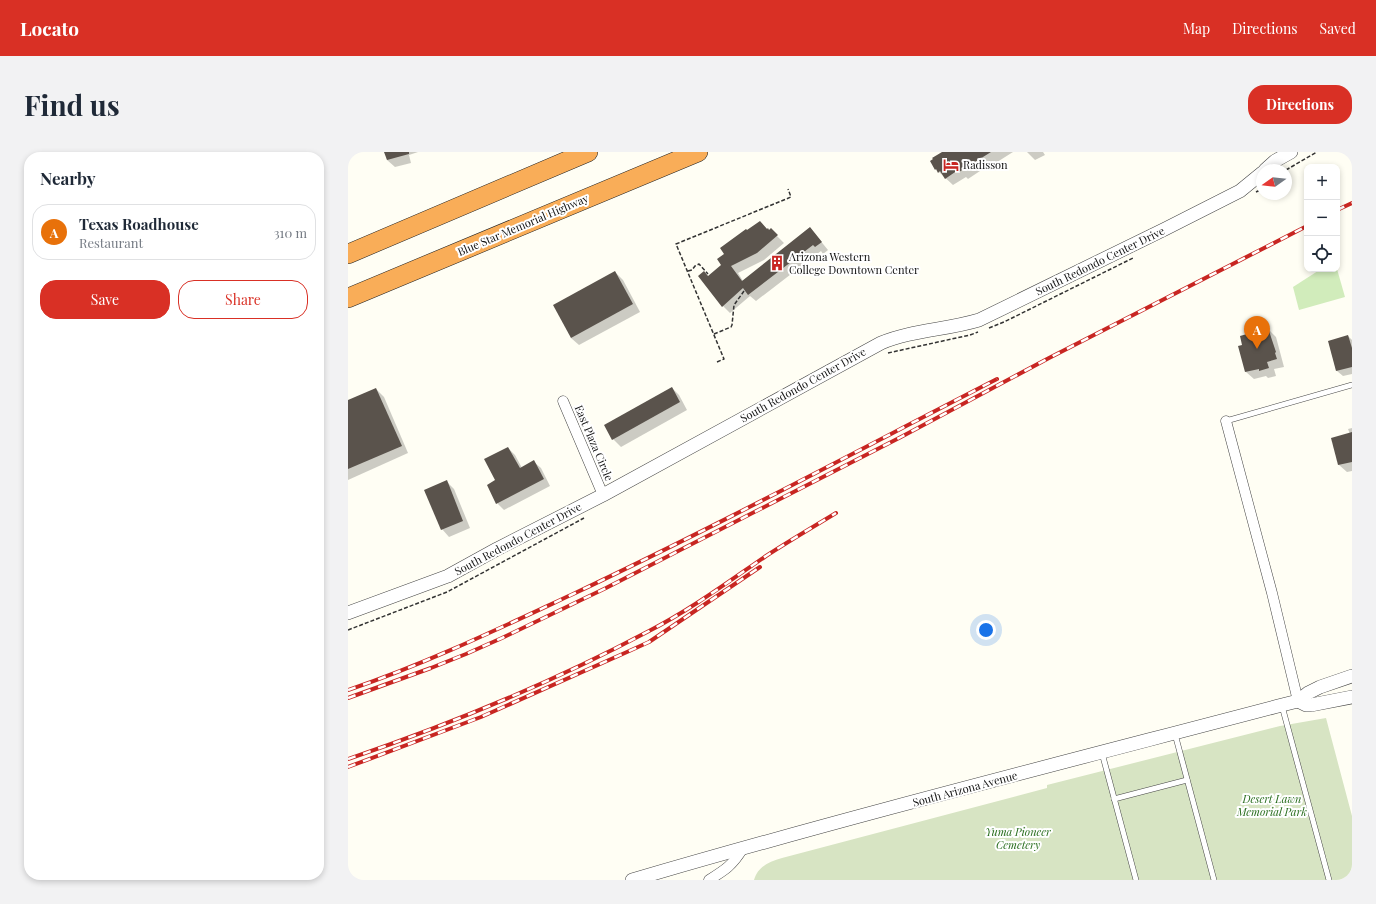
<!DOCTYPE html>
<meta charset="utf-8">
<style>
:root{--surface:#fff;--page:#f2f2f3;--text:#1f2937;--muted:#747a83;--line:#e0e1e3;--accent:#d93025}
body{margin:0;font-family:"Playfair Display",serif;background:var(--page);color:var(--text)}
.controls{position:absolute;right:12px;top:12px;display:grid;overflow:hidden;border-radius:8px;box-shadow:0 2px 6px #0003}
.controls button{width:36px;height:36px;display:grid;place-items:center;padding:0;border:0;border-bottom:1px solid var(--line);background:var(--surface);color:var(--text);font:20px sans-serif}
.compass{position:absolute;left:908px;top:12px;width:36px;height:36px;border-radius:50%;background:var(--surface);box-shadow:0 2px 6px #0003;rotate:255deg}
.you{position:absolute;left:638px;top:478px;width:14px;height:14px;margin:-10px;border:3px solid #fff;border-radius:50%;background:#1a73e8;box-shadow:0 0 0 6px #1a73e833}
.badge{display:grid;place-items:center;width:26px;height:26px;border-radius:50%;background:var(--accent);color:#fff;font-size:13px;font-weight:700}
.pin{position:absolute;translate:-50% -33px;filter:drop-shadow(0 1px 2px #0008)}
.pin::after{content:'';position:absolute;top:21px;width:14px;height:12px;background:inherit;clip-path:polygon(0 0,100% 0,50% 100%)}
.list{margin:0;padding:0;list-style:none}
h2{display:flex;justify-content:space-between;align-items:center;height:52px;margin:0;padding:0 16px;font-size:17px}
h2 small{font-size:13px;font-weight:400;color:var(--muted)}
.list li{display:grid;grid-template-columns:26px 1fr auto;gap:12px;align-items:center;box-sizing:border-box;height:56px;margin:0 8px 8px;padding:0 8px;border:1px solid var(--line);border-radius:16px}
.list b{display:block;font-size:15px;white-space:nowrap}
.list p{margin:0;font-size:13px;white-space:nowrap;color:var(--muted)}
.list em{font-size:13px;font-style:normal;color:var(--muted)}
.actions{display:flex;gap:8px;padding:12px 16px}
.actions a{flex:1;padding:9px 0;border:1px solid var(--accent);border-radius:16px;text-align:center;font-size:14px;color:var(--accent)}
.actions .main{background:var(--accent);color:#fff}
.icon{flex:none;width:22px;height:22px;fill:none;stroke:currentColor;stroke-width:2;stroke-linecap:round;stroke-linejoin:round}
.map{position:relative;flex:none;width:1004px;height:728px;overflow:hidden;border-radius:16px}
header{display:flex;align-items:center;gap:24px;box-sizing:border-box;height:56px;padding:0 20px;background:var(--accent);color:#fff}
header strong{font-size:19px}
nav{display:flex;gap:22px;margin-inline-start:auto;font-size:14px}
.intro{display:flex;align-items:center;justify-content:space-between;box-sizing:border-box;height:96px;padding:0 24px}
h1{margin:0;font-size:28px}
.button{padding:10px 18px;border-radius:16px;background:var(--accent);color:#fff;font-size:14px;font-weight:700}
main{display:flex;gap:24px;padding:0 24px}
aside{flex:1;background:var(--surface);border-radius:16px;box-shadow:0 2px 6px #0003}
.map>svg:first-child{display:block}
.green{fill:#d1ecbb}
.cemetery{fill:#d7e4c3}
.shadow{fill:#0003}
.building{fill:#5a534c}
.lines{fill:none;stroke-linecap:round;stroke-linejoin:round}
.service-casing{stroke:#444;stroke-width:6}
.minor-casing{stroke:#444;stroke-width:11}
.tertiary-casing{stroke:#444;stroke-width:14}
.motorway-casing{stroke:#222;stroke-width:20}
.path{stroke:#333;stroke-width:1.5;stroke-dasharray:4 2;stroke-linecap:butt}
.service{stroke:#fff;stroke-width:5}
.minor{stroke:#fff;stroke-width:10}
.tertiary{stroke:#fff;stroke-width:13}
.motorway{stroke:#f9ad58;stroke-width:19}
.rail-casing{stroke:#c82622;stroke-width:4}
.rail{stroke:#fff;stroke-width:2.5;stroke-dasharray:8;stroke-linecap:butt}
.labels{text-anchor:middle;stroke-width:4;stroke-linejoin:round;paint-order:stroke}
.poi-label{font-size:11px;fill:#111;stroke:#fff;text-anchor:start}
.street-label{font-size:11px;fill:#111;stroke:#fff}
.park-label{font-size:11px;font-style:italic;fill:#286d1d;stroke:#fff}
</style>
<header>
<strong>Locato</strong>
<nav><a>Map</a><a>Directions</a><a>Saved</a></nav>
</header>
<div class="intro"><h1>Find us</h1><a class="button">Directions</a></div>
<main>
<aside>
<h2>Nearby<small></small></h2>
<ul class="list">
<li><span class="badge" style="background:#e8710a">A</span><div><b>Texas Roadhouse</b><p>Restaurant</p></div><em>310 m</em></li>
</ul>
<div class="actions"><a class="main">Save</a><a>Share</a></div>
</aside>
<div class="map">
<svg width="1004" height="728" viewBox="0 0 1004 728">
<rect width="100%" height="100%" fill="#fffef4"/>
<path class="green" d="M 973,117 L 989,117 L 997,145 L 951,158 L 945,135 Z"/>
<path class="cemetery" d="M 978,566 L 1004,664 L 1004,728 L 406,728 C 410,714 421,710 434,706 L 699,636 L 699,633 L 932,574 Z"/>
<g class="shadow">
<path d="M 37,0 L 70,0 L 61,3 L 63,11 L 47,15 L 39,8 Z"/>
<path d="M 595,0 L 665,0 L 646,12 L 644,11 L 620,27 L 618,25 L 605,33 L 591,20 Z"/>
<path d="M 679,0 L 695,0 L 697,3 L 687,8 Z"/>
<path d="M 412,70 L 421,79 L 423,78 L 436,91 L 416,108 L 390,121 L 395,129 L 462,76 L 480,98 L 475,102 L 473,99 L 408,149 L 402,144 L 382,161 L 375,154 L 360,125 L 375,113 L 377,102 L 399,79 Z"/>
<path d="M 267,120 L 275,128 L 292,160 L 231,193 L 223,186 Z"/>
<path d="M 920,177 L 928,185 L 936,215 L 926,217 L 928,224 L 920,226 L 918,224 L 906,227 L 898,220 L 895,193 Z"/>
<path d="M 1000,184 L 1004,188 L 1004,222 L 995,224 L 989,219 L 982,189 Z"/>
<path d="M 324,236 L 331,243 L 339,258 L 273,295 L 265,287 Z"/>
<path d="M 28,237 L 36,245 L 60,301 L 0,328 L 0,249 Z"/>
<path d="M 1004,276 L 1004,319 L 999,320 L 991,313 L 984,287 L 1002,282 L 1000,277 Z"/>
<path d="M 160,296 L 167,303 L 174,316 L 186,310 L 193,316 L 202,334 L 156,358 L 149,351 L 149,329 Z"/>
<path d="M 99,330 L 106,337 L 122,376 L 101,385 L 94,377 Z"/>
</g>
<g class="building">
<path d="M 36,0 L 61,0 L 61,2 L 39,8 Z"/>
<path d="M 594,0 L 643,0 L 611,20 L 610,18 L 597,27 L 592,19 L 590,21 L 588,17 L 587,18 L 582,9 L 585,7 L 584,6 Z"/>
<path d="M 412,69 L 419,77 L 420,76 L 421,78 L 423,76 L 430,83 L 409,101 L 383,114 L 394,129 L 462,75 L 474,90 L 467,95 L 465,93 L 400,143 L 395,136 L 374,155 L 350,124 L 356,119 L 360,124 L 373,113 L 369,107 L 376,102 L 372,96 L 398,77 L 399,78 Z"/>
<path d="M 267,119 L 285,152 L 223,186 L 205,153 Z"/>
<path d="M 920,176 L 928,200 L 927,201 L 929,207 L 919,210 L 921,216 L 911,219 L 911,217 L 897,220 L 890,194 L 894,193 L 892,184 Z"/>
<path d="M 1000,183 L 1004,196 L 1004,215 L 988,219 L 980,189 Z"/>
<path d="M 324,235 L 332,250 L 264,288 L 256,273 Z"/>
<path d="M 28,236 L 54,294 L 0,317 L 0,248 Z"/>
<path d="M 1004,280 L 1004,310 L 990,313 L 983,286 Z"/>
<path d="M 160,295 L 172,316 L 186,308 L 196,327 L 148,352 L 139,333 L 147,328 L 136,307 Z"/>
<path d="M 99,328 L 115,369 L 93,378 L 76,338 Z"/>
</g>
<g class="lines">
<defs>
<g id="service">
<path d="M 878,269 L 1004,233"/>
<path d="M 934,554 L 981,728"/>
<path d="M 827,582 L 866,728"/>
<path d="M 754,601 L 788,728"/>
<path d="M 766,647 L 839,628"/>
</g>
<g id="minor">
<path d="M 215,249 L 255,343"/>
<path d="M 878,269 L 924,441 L 950,549"/>
<path d="M 361,728 C 377,718 385,713 395,696"/>
</g>
<g id="tertiary">
<path d="M 917,18 L 927,9 L 943,0"/>
<path d="M 0,461 L 100,424 L 149,397 L 255,343 L 533,191 C 564,178 598,178 631,168 L 817,77 L 892,39 L 914,21"/>
<path d="M 950,549 L 958,553 L 963,553 L 1004,545"/>
<path d="M 284,728 C 499,665 717,610 934,553 L 950,549 L 960,541 L 972,535 L 1004,524"/>
</g>
<g id="motorway">
<path d="M 0,102 L 240,0"/>
<path d="M 0,146 L 350,0"/>
</g>
</defs>
<use href="#service" class="service-casing"/>
<use href="#minor" class="minor-casing"/>
<use href="#tertiary" class="tertiary-casing"/>
<use href="#motorway" class="motorway-casing"/>
<g class="path">
<path d="M 938,18 L 969,0"/>
<path d="M 908,40 L 914,37"/>
<path d="M 340,119 L 344,118 L 347,114 L 351,112 L 360,122"/>
<path d="M 641,176 L 656,170 L 785,106"/>
<path d="M 366,182 L 383,175 L 384,173 L 386,153 L 396,139"/>
<path d="M 540,201 L 622,183 L 630,180"/>
<path d="M 369,210 L 376,207 L 328,92 L 443,45 L 440,37"/>
<path d="M 0,478 L 99,440 L 236,366"/>
</g>
<use href="#service" class="service"/>
<use href="#minor" class="minor"/>
<use href="#tertiary" class="tertiary"/>
<use href="#motorway" class="motorway"/>
<defs>
<g id="rail">
<path d="M 989,58 L 1004,51"/>
<path d="M 0,538 C 77,512 150,477 223,443 C 367,375 507,300 649,227"/>
<path d="M 0,546 L 83,516 L 118,502 L 154,486 L 258,436 L 553,285 L 701,206 L 959,74"/>
<path d="M 0,607 C 103,572 205,530 301,479 C 342,458 380,430 418,404 C 441,389 465,375 488,361"/>
<path d="M 0,615 L 133,565 L 279,500 L 301,490 L 412,415"/>
</g>
</defs>
<use href="#rail" class="rail-casing"/>
<use href="#rail" class="rail"/>
</g>
<defs>
<symbol id="hotel-bare" viewBox="-9 -9 18 18"><path d="M-6-4.5h1.5V1H6V5H4.5V3h-9V5H-6ZM-4 0a1.8 1.8 0 1 1 3.6 0ZM.5 0V-2.5h3Q6-2.5 6 0Z" fill="#c82622" stroke="#fff" stroke-width="2.5" paint-order="stroke"/></symbol>
<symbol id="building-bare" viewBox="-9 -9 18 18"><path d="M-4-6H4V6H1V3H-1V6H-4ZM-2.5-4.3h1.7v1.8h-1.7ZM.8-4.3h1.7v1.8H.8ZM-2.5-1h1.7V.8h-1.7ZM.8-1h1.7V.8H.8Z" fill="#c82622" stroke="#fff" stroke-width="2.5" paint-order="stroke"/></symbol>
</defs>
<g fill-rule="evenodd">
<use href="#hotel-bare" x="592" y="2" width="22" height="22"/>
<use href="#building-bare" x="418" y="100" width="22" height="22"/>
</g>
<g class="labels">
<g class="poi-label">
<text x="615" y="17">Radisson</text>
<text x="441" y="109">Arizona Western<tspan x="441" dy="13">College Downtown Center</tspan></text>
</g>
<g class="street-label">
<text transform="translate(175 73) rotate(-23)" y="4">Blue Star Memorial Highway</text>
<text transform="translate(752 109) rotate(-26)" y="4">South Redondo Center Drive</text>
<text transform="translate(455 233) rotate(-29)" y="4">South Redondo Center Drive</text>
<text transform="translate(246 291) rotate(67)" y="4">East Plaza Circle</text>
<text transform="translate(170 387) rotate(-28)" y="4">South Redondo Center Drive</text>
<text transform="translate(617 637) rotate(-15)" y="4">South Arizona Avenue</text>
</g>
<g class="park-label">
<text x="924" y="651">Desert Lawn<tspan x="924" dy="13">Memorial Park</tspan></text>
<text x="670" y="684">Yuma Pioneer<tspan x="670" dy="13">Cemetery</tspan></text>
</g>
</g>
</svg>
<div class="controls">
<button>+</button>
<button>−</button>
<button><svg class="icon" aria-label="locate" viewBox="0 0 24 24"><circle cx="12" cy="12" r="6"/><path d="M12 2v4M12 18v4M2 12h4M18 12h4"/></svg></button>
</div>
<svg class="compass" viewBox="-18 -18 36 36"><path d="M0-13l5 13h-10z" fill="#e53935"/><path d="M0 13l5-13h-10z" fill="#747a83"/></svg>
<div class="you"></div>
<div class="pin badge" style="left:909px;top:197px;background:#e8710a">A</div>
</div>
</main>
